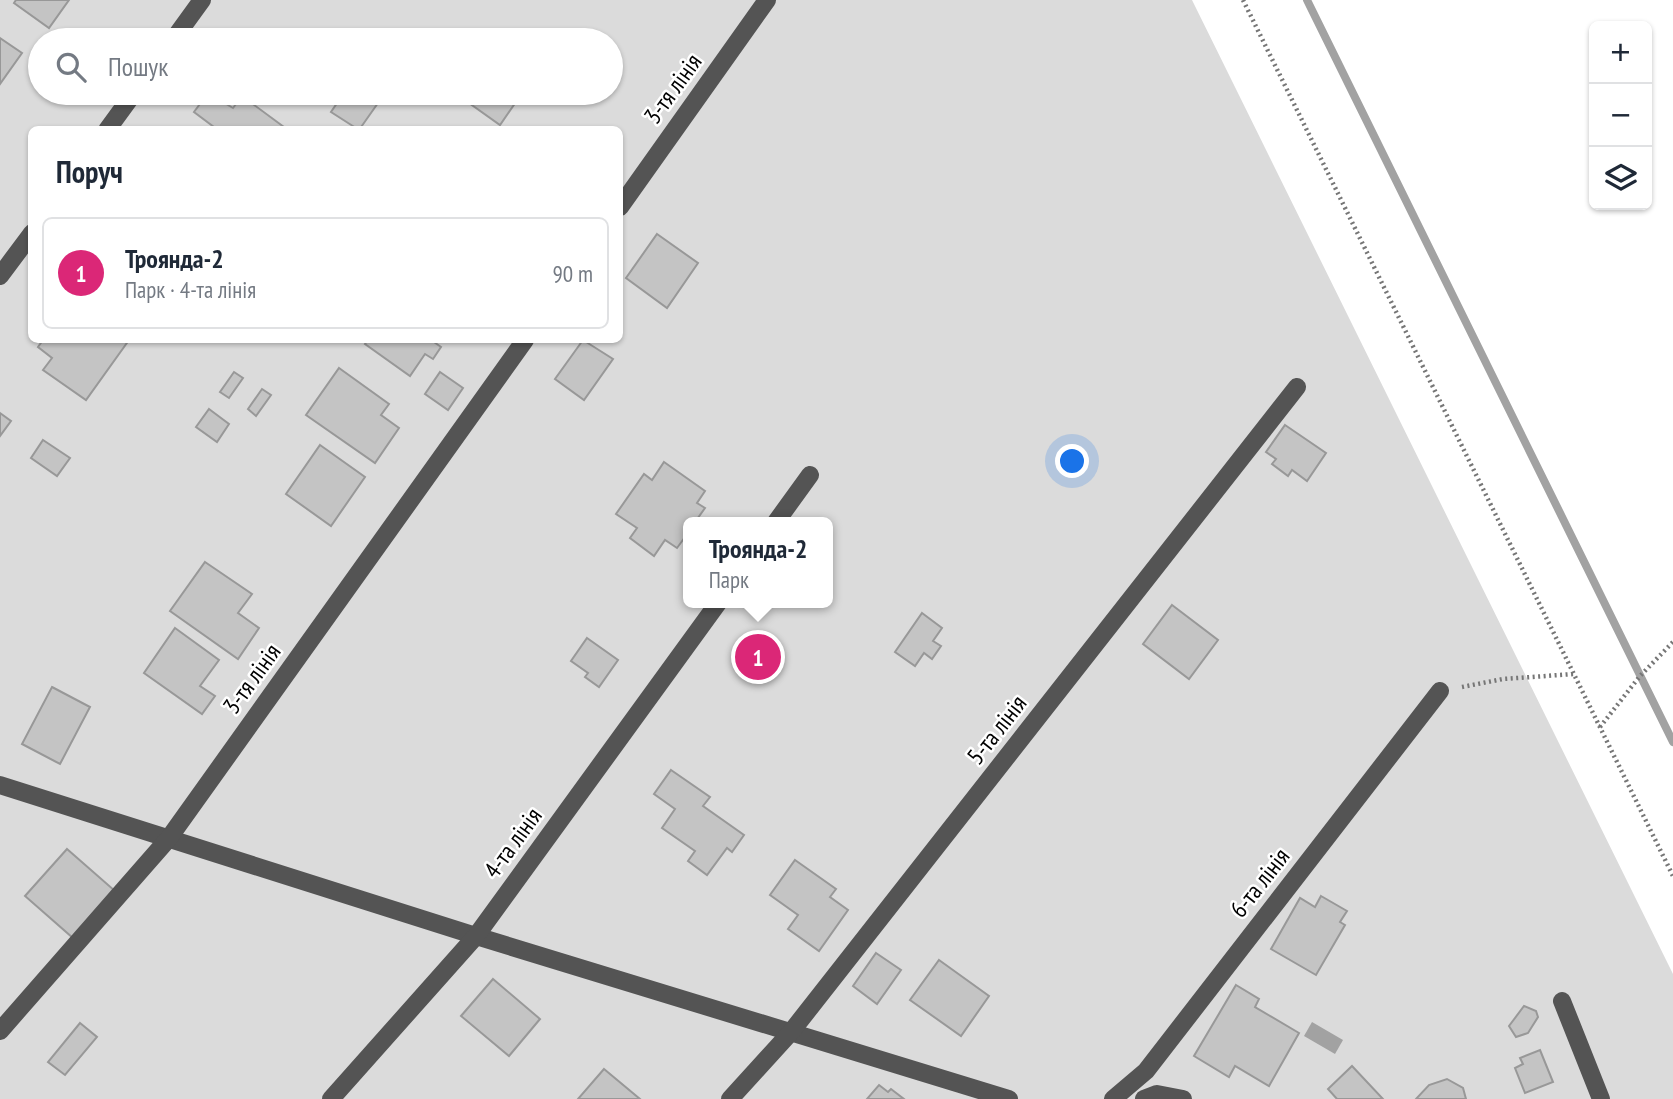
<!DOCTYPE html>
<html lang="uk">
<meta charset="utf-8">
<style>
:root{--surface:#fff;--page:#f6f6f7;--text:#1f2937;--muted:#747a83;--line:#e0e1e3;--accent:#db2777}
body{margin:0;font-family:"PT Sans Narrow",sans-serif;background:var(--page);color:var(--text)}
.controls{position:absolute;right:21px;top:21px;display:grid;overflow:hidden;border-radius:10px;box-shadow:0 2px 5px #0004}
.controls button{width:63px;height:63px;display:grid;place-items:center;padding:0;border:0;border-bottom:2px solid var(--line);background:var(--surface);color:var(--text);font:35px sans-serif}
.you{position:absolute;left:1073px;top:462px;width:24px;height:24px;margin:-18px;border:5px solid #fff;border-radius:50%;background:#1a73e8;box-shadow:0 0 0 10px #1a73e833}
.badge{display:grid;place-items:center;width:46px;height:46px;border-radius:50%;background:var(--accent);color:#fff;font-size:23px;font-weight:700}
.pin{position:absolute;translate:-50% -50%;border:4px solid #fff;box-shadow:0 2px 7px #0006}
.popup{position:absolute;left:683px;top:517px;width:150px;height:91px;box-sizing:border-box;display:grid;place-content:center;border-radius:10px;background:var(--surface);filter:drop-shadow(0 2px 5px #0005);font-size:23px;white-space:nowrap;color:var(--muted)}
.popup b{font-size:26px;color:var(--text)}
.popup::after{content:'';position:absolute;left:50%;top:100%;margin-left:-14px;border:14px solid transparent;border-top-color:var(--surface)}
.list{margin:0;padding:0;list-style:none}
h2{display:flex;justify-content:space-between;align-items:center;height:91px;margin:0;padding:0 28px;font-size:30px}
h2 small{font-size:23px;font-weight:400;color:var(--muted)}
.list li{display:grid;grid-template-columns:46px 1fr auto;gap:21px;align-items:center;box-sizing:border-box;height:112px;margin:0 14px 14px;padding:0 14px;border:2px solid var(--line);border-radius:10px}
.list b{display:block;font-size:26px;white-space:nowrap}
.list p{margin:0;font-size:23px;white-space:nowrap;color:var(--muted)}
.list em{font-size:23px;font-style:normal;color:var(--muted)}
.icon{flex:none;width:38px;height:38px;fill:none;stroke:currentColor;stroke-width:2;stroke-linecap:round;stroke-linejoin:round}
.map{position:relative;flex:none;width:1673px;height:1099px;overflow:hidden}
.search{position:absolute;background:var(--surface);box-shadow:0 2px 5px #0004;left:28px;top:28px;width:595px;height:77px;display:flex;align-items:center;gap:18px;box-sizing:border-box;padding:0 24px;border-radius:38px;color:var(--muted);font-size:26px}
.panel{position:absolute;background:var(--surface);box-shadow:0 2px 5px #0004;left:28px;top:126px;width:595px;height:217px;border-radius:10px}
.map>svg:first-child{display:block}
.green{fill:#dbdbdb;fill-rule:evenodd}
.water{fill:#a2a2a2}
.lines{fill:none;stroke-linecap:round;stroke-linejoin:round}
.stream{stroke:#a2a2a2;stroke-width:8}
.building{fill:#c4c4c4;stroke:#989898;stroke-width:2}
.path{stroke:#767676;stroke-width:4.5;stroke-dasharray:2 3.5;stroke-linecap:butt}
.minor{stroke:#545454;stroke-width:18}
.labels{text-anchor:middle;stroke-width:5;stroke-linejoin:round;paint-order:stroke}
.street-label{font-size:24px;fill:#000;stroke:#fff}
</style>
<div class="map">
<svg width="1673" height="1099" viewBox="0 0 1673 1099">
<rect width="100%" height="100%" fill="#fff"/>
<path class="green" d="M 0,0 L 1192,0 L 1673,974 L 1673,1099 L 0,1099 ZM 40,40 L 611,40 L 611,93 L 40,93 ZM 32,130 L 620,130 L 620,340 L 32,340 ZM 688,522 L 828,522 L 828,603 L 688,603 Z"/>
<path class="water" d="M 1312,1022 L 1343,1040 L 1335,1054 L 1304,1036 Z"/>
<g class="lines">
<path class="stream" d="M 1307,0 L 1673,742"/>
</g>
<g class="building">
<path d="M 16,0 L 69,0 L 49,28 L 14,3 Z"/>
<path d="M 0,38 L 22,53 L 0,84 Z"/>
<path d="M 208,93 L 233,108 L 242,96 L 288,130 L 218,130 L 194,112 Z"/>
<path d="M 344,93 L 385,93 L 359,130 L 331,112 Z"/>
<path d="M 455,93 L 515,93 L 520,96 L 500,125 Z"/>
<path d="M 657,234 L 698,263 L 667,308 L 626,278 Z"/>
<path d="M 43,340 L 129,340 L 86,400 L 43,370 L 52,358 L 38,347 Z"/>
<path d="M 368,340 L 435,340 L 434,342 L 441,347 L 433,359 L 425,354 L 410,376 L 365,344 Z"/>
<path d="M 583,340 L 613,359 L 584,400 L 555,379 Z"/>
<path d="M 339,368 L 389,404 L 381,415 L 399,428 L 375,463 L 306,415 Z"/>
<path d="M 234,372 L 243,378 L 229,398 L 220,392 Z"/>
<path d="M 440,372 L 463,388 L 448,410 L 425,394 Z"/>
<path d="M 262,389 L 271,395 L 256,416 L 248,409 Z"/>
<path d="M 209,409 L 229,424 L 217,442 L 196,427 Z"/>
<path d="M 0,413 L 11,421 L 0,436 Z"/>
<path d="M 1285,425 L 1326,453 L 1307,481 L 1292,470 L 1288,476 L 1272,464 L 1276,459 L 1266,452 Z"/>
<path d="M 43,440 L 70,458 L 57,476 L 31,458 Z"/>
<path d="M 320,445 L 365,477 L 331,526 L 286,494 Z"/>
<path d="M 664,462 L 705,491 L 697,503 L 705,508 L 695,522 L 688,522 L 688,533 L 677,548 L 665,540 L 654,556 L 630,538 L 637,528 L 616,514 L 644,474 L 652,480 Z"/>
<path d="M 205,562 L 252,594 L 238,613 L 259,628 L 238,659 L 170,611 Z"/>
<path d="M 1172,605 L 1218,640 L 1189,679 L 1143,644 Z"/>
<path d="M 922,613 L 942,628 L 933,641 L 941,646 L 932,659 L 924,653 L 915,666 L 895,652 Z"/>
<path d="M 175,628 L 219,660 L 200,686 L 215,696 L 202,714 L 144,673 Z"/>
<path d="M 587,638 L 618,660 L 599,687 L 585,677 L 588,673 L 571,661 Z"/>
<path d="M 52,687 L 90,707 L 60,764 L 22,744 Z"/>
<path d="M 671,770 L 710,797 L 703,806 L 744,835 L 732,852 L 727,848 L 707,875 L 688,861 L 695,851 L 662,828 L 675,809 L 654,794 Z"/>
<path d="M 67,849 L 115,891 L 73,938 L 25,896 Z"/>
<path d="M 795,860 L 836,889 L 830,897 L 848,910 L 819,951 L 788,929 L 798,915 L 770,895 Z"/>
<path d="M 1321,896 L 1347,911 L 1340,922 L 1345,925 L 1316,975 L 1271,949 L 1300,898 L 1315,907 Z"/>
<path d="M 876,953 L 901,970 L 877,1004 L 853,986 Z"/>
<path d="M 939,960 L 989,996 L 961,1036 L 910,1000 Z"/>
<path d="M 493,979 L 540,1019 L 509,1056 L 461,1016 Z"/>
<path d="M 1236,985 L 1259,999 L 1255,1007 L 1299,1033 L 1269,1086 L 1235,1066 L 1229,1077 L 1194,1056 Z"/>
<path d="M 1524,1006 L 1536,1011 L 1538,1017 L 1528,1033 L 1516,1037 L 1509,1026 Z"/>
<path d="M 80,1023 L 97,1037 L 65,1075 L 48,1062 Z"/>
<path d="M 1540,1050 L 1553,1082 L 1525,1093 L 1515,1068 L 1523,1064 L 1520,1058 Z"/>
<path d="M 1352,1066 L 1383,1099 L 1337,1099 L 1328,1089 Z"/>
<path d="M 604,1069 L 640,1099 L 578,1099 Z"/>
<path d="M 1447,1079 L 1463,1088 L 1466,1099 L 1416,1099 L 1429,1085 Z"/>
<path d="M 879,1085 L 888,1092 L 891,1089 L 904,1099 L 867,1099 Z"/>
</g>
<g class="lines">
<g class="path">
<path d="M 1243,0 L 1673,876"/>
<path d="M 1462,687 L 1503,679 L 1574,674"/>
<path d="M 1600,727 L 1640,676 L 1673,642"/>
</g>
<g class="minor">
<path d="M 173,40 L 202,0"/>
<path d="M 107,130 L 134,93"/>
<path d="M 620,207 L 767,0"/>
<path d="M 0,276 L 32,233"/>
<path d="M 776,522 L 810,475"/>
<path d="M 0,785 L 476,936 L 1009,1099"/>
<path d="M 1562,1001 L 1601,1099"/>
<path d="M 0,1031 L 169,838 L 525,340"/>
<path d="M 331,1099 L 476,936 L 718,603"/>
<path d="M 730,1099 L 791,1032 L 1297,387"/>
<path d="M 1113,1099 L 1146,1071 L 1440,691"/>
<path d="M 1144,1099 L 1157,1094 L 1183,1099"/>
</g>
</g>
<g class="labels">
<g class="street-label">
<text transform="translate(673 89) rotate(-54)" y="8">3-тя лінія</text>
<text transform="translate(252 679) rotate(-54)" y="8">3-тя лінія</text>
<text transform="translate(997 730) rotate(-52)" y="8">5-та лінія</text>
<text transform="translate(513 843) rotate(-54)" y="8">4-та лінія</text>
<text transform="translate(1260 883) rotate(-52)" y="8">6-та лінія</text>
</g>
</g>
</svg>
<div class="controls">
<button>+</button>
<button>−</button>
<button><svg class="icon" aria-label="layers" viewBox="0 0 24 24"><path d="M12 4l9 5-9 5-9-5zM3 14l9 5 9-5"/></svg></button>
</div>
<div class="you"></div>
<div class="pin badge" style="left:758px;top:657px">1</div>
<div class="popup"><b>Троянда-2</b>Парк</div>
<div class="search"><svg class="icon" aria-label="search" viewBox="0 0 24 24"><circle cx="10" cy="10" r="6"/><path d="M15 15l6 6"/></svg>Пошук</div>
<section class="panel">
<h2>Поруч<small></small></h2>
<ul class="list">
<li><span class="badge">1</span><div><b>Троянда-2</b><p>Парк · 4-та лінія</p></div><em>90 m</em></li>
</ul>
</section>
</div>
